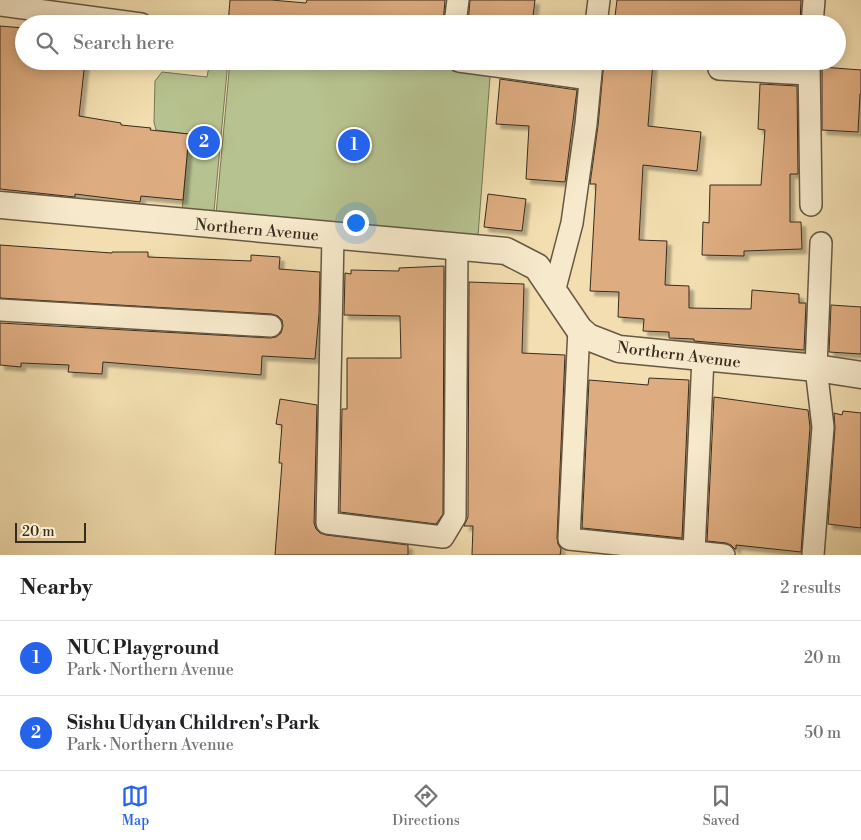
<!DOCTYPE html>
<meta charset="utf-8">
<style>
:root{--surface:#fff;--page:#f2f2f2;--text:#202124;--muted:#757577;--line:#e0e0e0;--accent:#2563eb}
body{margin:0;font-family:"Libre Bodoni",serif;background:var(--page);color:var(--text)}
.scale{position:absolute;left:15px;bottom:12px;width:71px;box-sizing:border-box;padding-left:5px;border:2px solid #372b1d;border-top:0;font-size:14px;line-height:18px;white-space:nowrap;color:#372b1d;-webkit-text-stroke:4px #f7eacc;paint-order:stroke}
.you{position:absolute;left:355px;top:222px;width:18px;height:18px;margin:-12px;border:4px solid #fff;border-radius:50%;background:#1a73e8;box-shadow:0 0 0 8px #1a73e833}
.badge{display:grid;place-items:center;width:32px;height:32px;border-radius:50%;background:var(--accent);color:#fff;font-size:16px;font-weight:700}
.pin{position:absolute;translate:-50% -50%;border:2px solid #fff;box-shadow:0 1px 5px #0006}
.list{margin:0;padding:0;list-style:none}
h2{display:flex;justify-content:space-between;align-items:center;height:65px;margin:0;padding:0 20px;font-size:21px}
h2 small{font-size:16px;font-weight:400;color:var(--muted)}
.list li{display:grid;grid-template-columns:32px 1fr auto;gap:15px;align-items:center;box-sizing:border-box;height:75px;padding:0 20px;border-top:1px solid var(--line)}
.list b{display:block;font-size:19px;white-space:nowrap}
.list p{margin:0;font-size:16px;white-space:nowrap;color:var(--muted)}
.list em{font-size:16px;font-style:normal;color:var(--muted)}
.icon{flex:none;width:28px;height:28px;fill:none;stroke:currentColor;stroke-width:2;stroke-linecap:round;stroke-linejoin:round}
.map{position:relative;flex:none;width:861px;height:555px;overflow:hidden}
.search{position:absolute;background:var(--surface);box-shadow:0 2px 12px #0003;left:15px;right:15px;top:15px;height:55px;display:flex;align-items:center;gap:12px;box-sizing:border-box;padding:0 18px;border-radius:28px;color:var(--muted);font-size:19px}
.sheet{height:215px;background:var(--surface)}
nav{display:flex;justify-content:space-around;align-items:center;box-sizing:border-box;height:70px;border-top:1px solid var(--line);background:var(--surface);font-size:14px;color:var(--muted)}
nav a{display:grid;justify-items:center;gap:2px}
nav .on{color:var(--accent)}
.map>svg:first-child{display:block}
.green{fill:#b6c28f;stroke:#767656}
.building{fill:#ddac80;stroke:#372b1d;filter:url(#shadow)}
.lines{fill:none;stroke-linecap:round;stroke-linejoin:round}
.minor-casing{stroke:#665842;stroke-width:24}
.tertiary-casing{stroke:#665842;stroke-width:29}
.minor{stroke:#f7eacc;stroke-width:21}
.tertiary{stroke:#f7eacc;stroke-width:26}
.labels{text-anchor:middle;stroke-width:4.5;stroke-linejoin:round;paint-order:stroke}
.street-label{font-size:16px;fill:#372b1d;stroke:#f7eacc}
</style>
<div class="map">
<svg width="861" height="555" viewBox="0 0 861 555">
<defs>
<filter id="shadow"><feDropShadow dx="4.5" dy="4.5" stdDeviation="1" flood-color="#0004"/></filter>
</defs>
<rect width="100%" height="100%" fill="#f2deb0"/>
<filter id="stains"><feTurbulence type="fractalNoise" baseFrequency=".004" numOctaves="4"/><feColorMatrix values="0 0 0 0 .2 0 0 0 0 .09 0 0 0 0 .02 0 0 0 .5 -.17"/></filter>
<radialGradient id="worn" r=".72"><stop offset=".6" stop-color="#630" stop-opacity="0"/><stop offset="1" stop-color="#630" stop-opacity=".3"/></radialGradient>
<g class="green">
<path d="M 210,61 L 228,61 L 213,222 L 182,212 L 189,134 L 156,130 L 154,122 L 155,81 L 162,72 L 207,77 Z"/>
<path d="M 230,61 L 459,61 L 491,64 L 477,249 L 215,225 Z"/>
</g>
<g class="building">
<path d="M 230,0 L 271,0 L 306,3 L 307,0 L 445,0 L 443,24 L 228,24 Z"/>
<path d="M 470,0 L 535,0 L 532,24 L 468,24 Z"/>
<path d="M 617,0 L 801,0 L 800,24 L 614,24 Z"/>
<path d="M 0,26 L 24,28 L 24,61 L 85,61 L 79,116 L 121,123 L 121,125 L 151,128 L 150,130 L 189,134 L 183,200 L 141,196 L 140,202 L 75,194 L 75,197 L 0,189 Z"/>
<path d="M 604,61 L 653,61 L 648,126 L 701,132 L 697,171 L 643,165 L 639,240 L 667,241 L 665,285 L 689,286 L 689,308 L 751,309 L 752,290 L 799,294 L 799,303 L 806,303 L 804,350 L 694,341 L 694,339 L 669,338 L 669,332 L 643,331 L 644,319 L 618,317 L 619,292 L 590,291 L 596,184 L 590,184 L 598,126 Z"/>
<path d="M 822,67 L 861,70 L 861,94 L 860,94 L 858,132 L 822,130 Z"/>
<path d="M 500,79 L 577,90 L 565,182 L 526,179 L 529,126 L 496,124 Z"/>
<path d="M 760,84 L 797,86 L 798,174 L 790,174 L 790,222 L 801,222 L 802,249 L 744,251 L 744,256 L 702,255 L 703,222 L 709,223 L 710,185 L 761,185 L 765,130 L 758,129 Z"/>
<path d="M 488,194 L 526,199 L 522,231 L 484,227 Z"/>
<path d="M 0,245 L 112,253 L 112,252 L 148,252 L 148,257 L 251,261 L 251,255 L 280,257 L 279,269 L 320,272 L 319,314 L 315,359 L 262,356 L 261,375 L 103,362 L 102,374 L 68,372 L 69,365 L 21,363 L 21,367 L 0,365 L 0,323 L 270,338 L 276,337 L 281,333 L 283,326 L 282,320 L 278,316 L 272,314 L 0,298 Z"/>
<path d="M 444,266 L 443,514 L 436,524 L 340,512 L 342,409 L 347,409 L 347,358 L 401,358 L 400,316 L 344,315 L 345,273 L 351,274 L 351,270 L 399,271 L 399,268 Z"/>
<path d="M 469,282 L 524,284 L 522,353 L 565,355 L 557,538 L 558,544 L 561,549 L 560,555 L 472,555 L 473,526 L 464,526 L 468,517 Z"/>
<path d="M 831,305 L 861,307 L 861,354 L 829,352 Z"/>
<path d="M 649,378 L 689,380 L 682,538 L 582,528 L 589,380 L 648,385 Z"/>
<path d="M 714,397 L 808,410 L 810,427 L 801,552 L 736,545 L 736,549 L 735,549 L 731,545 L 726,543 L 707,541 Z"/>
<path d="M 280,399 L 317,405 L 314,523 L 316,529 L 320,533 L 326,535 L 408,545 L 408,555 L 275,555 L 282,463 L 279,463 L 282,425 L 276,424 Z"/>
<path d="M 843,411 L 861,413 L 861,528 L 828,524 L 835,428 L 834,413 L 842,415 Z"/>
</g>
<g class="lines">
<defs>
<g id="minor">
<path d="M 0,5 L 141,24"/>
<path d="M 455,24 L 458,0"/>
<path d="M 596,24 L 599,0"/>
<path d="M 812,24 L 814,0"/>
<path d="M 459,61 L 590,79"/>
<path d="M 809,61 L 811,205"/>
<path d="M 719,69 L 808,74"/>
<path d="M 333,236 L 327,523 L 443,537 L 455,517 L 457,247"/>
<path d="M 554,292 L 572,223 L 586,124 L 592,61"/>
<path d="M 0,310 L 271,326"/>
<path d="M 579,329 L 569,539 L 724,555"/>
<path d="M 694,552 L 703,358"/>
<path d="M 813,555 L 823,427 L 816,368 L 821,243"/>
</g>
<path id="tertiary" d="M 0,205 L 506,251 L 537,267 L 579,329 L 588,337 L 619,349 L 816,368 L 861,375"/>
</defs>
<use href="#minor" class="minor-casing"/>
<use href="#tertiary" class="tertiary-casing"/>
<use href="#minor" class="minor"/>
<use href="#tertiary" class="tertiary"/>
</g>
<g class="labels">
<g class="street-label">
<text transform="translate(257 229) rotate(5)" y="6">Northern Avenue</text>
<text transform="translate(679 354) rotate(7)" y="6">Northern Avenue</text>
</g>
</g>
<rect width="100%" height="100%" filter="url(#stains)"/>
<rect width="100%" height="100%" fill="url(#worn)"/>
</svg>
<div class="scale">20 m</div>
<div class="you"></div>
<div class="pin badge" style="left:354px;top:145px">1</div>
<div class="pin badge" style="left:204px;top:142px">2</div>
<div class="search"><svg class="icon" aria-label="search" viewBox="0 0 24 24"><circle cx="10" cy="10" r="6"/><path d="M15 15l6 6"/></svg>Search here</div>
</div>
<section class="sheet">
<h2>Nearby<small>2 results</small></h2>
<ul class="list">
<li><span class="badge">1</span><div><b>NUC Playground</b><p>Park · Northern Avenue</p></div><em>20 m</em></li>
<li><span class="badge">2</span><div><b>Sishu Udyan Children's Park</b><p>Park · Northern Avenue</p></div><em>50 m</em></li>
</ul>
</section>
<nav>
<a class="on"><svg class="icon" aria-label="map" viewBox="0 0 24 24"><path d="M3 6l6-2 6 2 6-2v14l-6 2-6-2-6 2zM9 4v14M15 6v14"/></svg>Map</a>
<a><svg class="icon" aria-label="directions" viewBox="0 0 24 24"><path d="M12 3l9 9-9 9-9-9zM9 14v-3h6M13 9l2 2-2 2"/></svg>Directions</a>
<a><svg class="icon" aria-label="saved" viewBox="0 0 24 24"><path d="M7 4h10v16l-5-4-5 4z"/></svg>Saved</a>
</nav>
